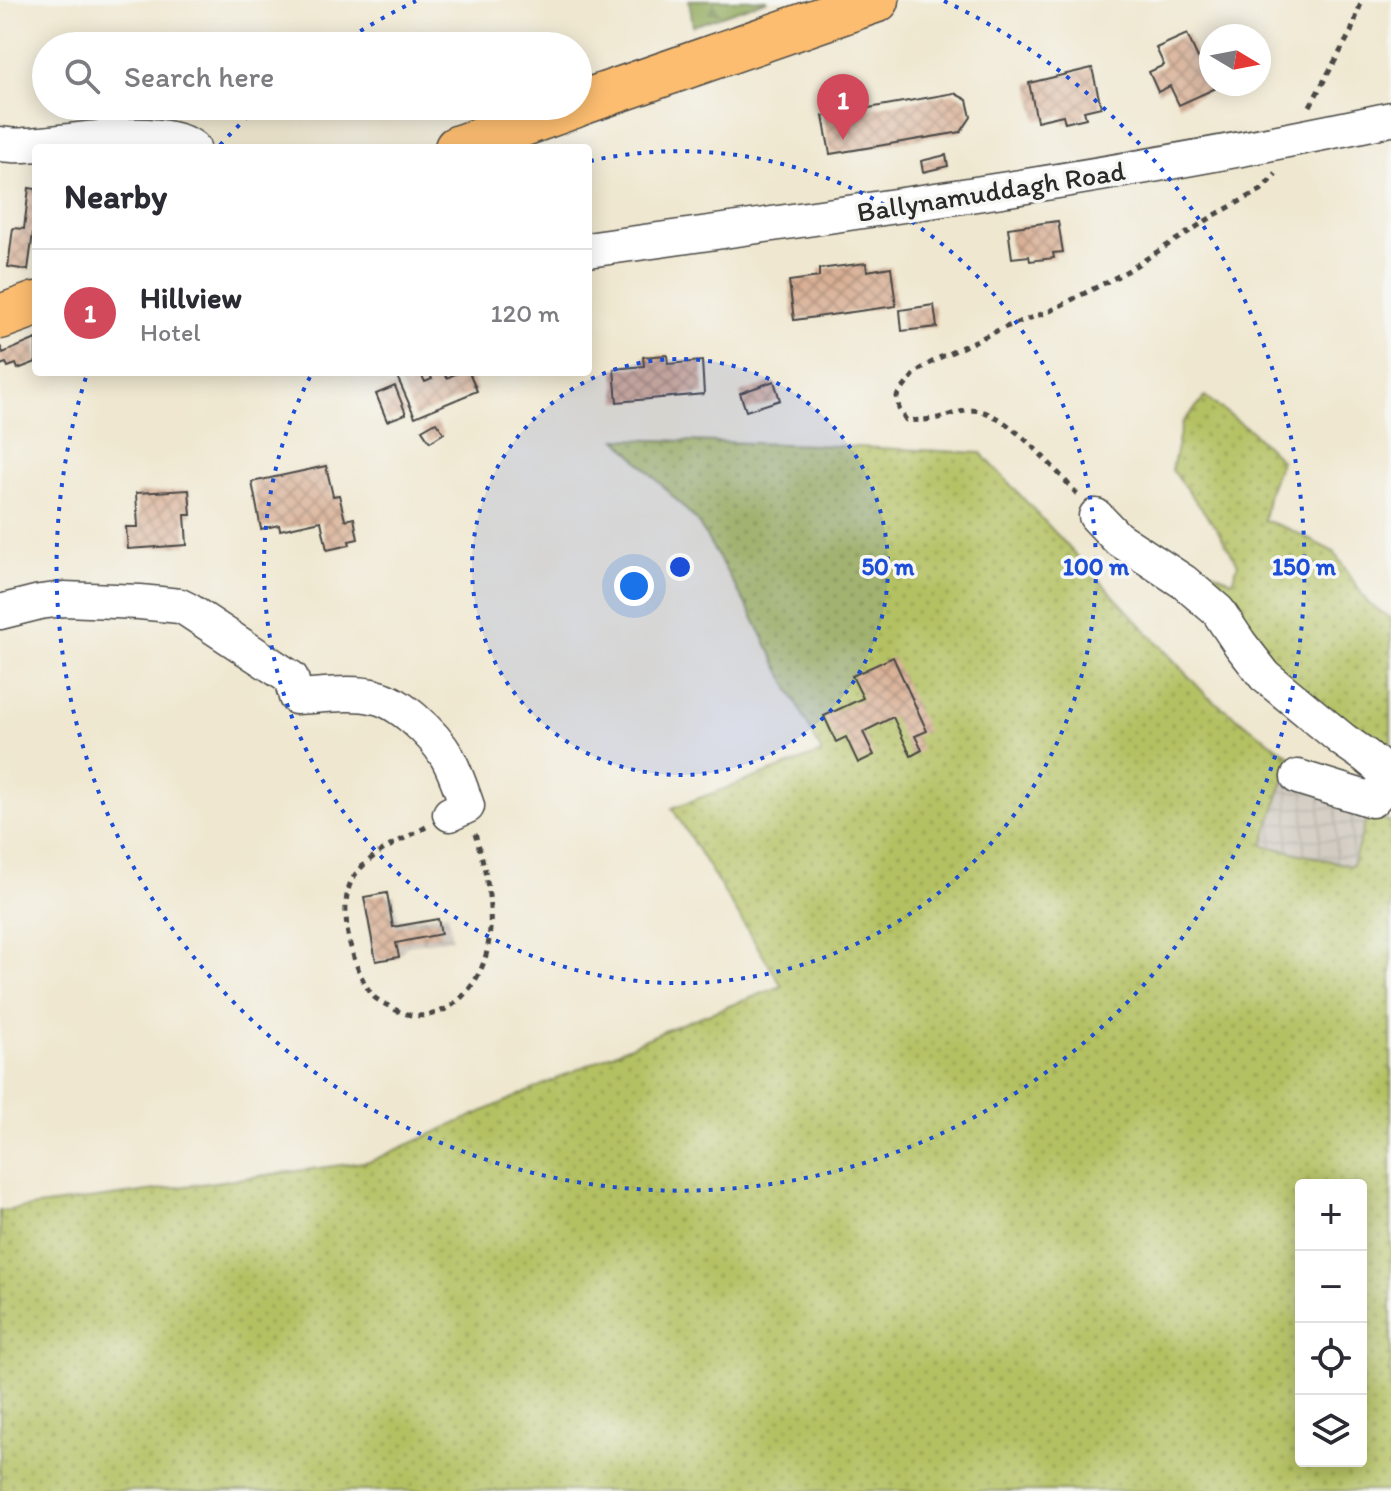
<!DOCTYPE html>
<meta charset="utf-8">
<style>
:root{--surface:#fff;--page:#f7f7f7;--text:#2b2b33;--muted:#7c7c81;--line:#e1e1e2;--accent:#d1495b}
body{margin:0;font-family:Itim,sans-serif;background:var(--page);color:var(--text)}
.controls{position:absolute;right:24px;bottom:24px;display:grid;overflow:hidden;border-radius:8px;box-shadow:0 4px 20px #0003}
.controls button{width:72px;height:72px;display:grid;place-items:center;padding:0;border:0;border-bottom:2px solid var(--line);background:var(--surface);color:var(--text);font:40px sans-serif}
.compass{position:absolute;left:1199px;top:24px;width:72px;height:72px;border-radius:50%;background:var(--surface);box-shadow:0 4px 20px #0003;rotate:100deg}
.you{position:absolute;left:634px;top:586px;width:28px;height:28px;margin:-20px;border:6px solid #fff;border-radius:50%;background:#1a73e8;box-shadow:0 0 0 12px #1a73e833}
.badge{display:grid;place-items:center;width:52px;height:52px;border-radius:50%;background:var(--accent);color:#fff;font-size:26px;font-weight:700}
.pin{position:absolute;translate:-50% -66px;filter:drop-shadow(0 2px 4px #0008)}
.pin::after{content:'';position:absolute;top:42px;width:28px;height:24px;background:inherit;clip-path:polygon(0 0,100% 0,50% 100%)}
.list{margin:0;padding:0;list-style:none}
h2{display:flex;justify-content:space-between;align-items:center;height:104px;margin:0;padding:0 32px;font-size:34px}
h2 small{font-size:26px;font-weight:400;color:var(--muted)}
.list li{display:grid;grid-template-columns:52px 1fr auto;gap:24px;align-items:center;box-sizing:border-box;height:128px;padding:0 32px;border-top:2px solid var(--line)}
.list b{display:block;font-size:30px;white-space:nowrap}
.list p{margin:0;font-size:26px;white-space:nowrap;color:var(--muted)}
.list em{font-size:26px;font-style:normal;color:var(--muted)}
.icon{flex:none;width:44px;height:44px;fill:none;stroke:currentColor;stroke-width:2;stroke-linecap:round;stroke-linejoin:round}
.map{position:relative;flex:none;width:1391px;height:1491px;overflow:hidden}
.search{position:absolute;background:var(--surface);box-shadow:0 4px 20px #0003;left:32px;top:32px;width:560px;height:88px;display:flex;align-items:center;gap:20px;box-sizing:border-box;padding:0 28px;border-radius:44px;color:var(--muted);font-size:30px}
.panel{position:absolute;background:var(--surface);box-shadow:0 4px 20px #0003;left:32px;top:144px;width:560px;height:232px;border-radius:8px}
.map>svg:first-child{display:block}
.industrial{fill:url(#industrial-grid)}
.grass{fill:url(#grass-dots);stroke:#707646;stroke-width:2;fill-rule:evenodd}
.forest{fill:url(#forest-firs);stroke:#5d6942;stroke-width:2}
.building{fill:url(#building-cross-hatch)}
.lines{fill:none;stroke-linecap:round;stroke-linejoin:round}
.minor-casing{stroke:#484744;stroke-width:37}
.major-casing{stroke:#484744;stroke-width:47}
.path{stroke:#484744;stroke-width:5;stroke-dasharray:6 6;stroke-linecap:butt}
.minor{stroke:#fff;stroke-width:34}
.major{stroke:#fcbd6f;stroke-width:44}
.ring{fill:none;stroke:#1d4ed8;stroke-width:4;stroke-dasharray:4 8}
.labels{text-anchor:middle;stroke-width:7;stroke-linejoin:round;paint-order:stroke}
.street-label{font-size:28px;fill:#2b2b2b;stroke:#f6f6f2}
.centre{fill:#1d4ed8;stroke:#f6f6f2;stroke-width:4}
.ring-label{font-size:24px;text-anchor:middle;font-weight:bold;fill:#1d4ed8;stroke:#f6f6f2;stroke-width:7;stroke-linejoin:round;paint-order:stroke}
</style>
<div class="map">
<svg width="1391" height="1491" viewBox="0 0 1391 1491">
<defs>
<pattern id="industrial-grid" width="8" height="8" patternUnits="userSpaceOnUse" patternTransform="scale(2)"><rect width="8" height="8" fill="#cbc3b8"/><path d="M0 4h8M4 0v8" fill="none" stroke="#aea89e"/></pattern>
<pattern id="grass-dots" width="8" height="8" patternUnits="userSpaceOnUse" patternTransform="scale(2)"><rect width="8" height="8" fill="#b4c162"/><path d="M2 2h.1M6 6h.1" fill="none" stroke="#939d51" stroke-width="1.8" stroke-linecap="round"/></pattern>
<pattern id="forest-firs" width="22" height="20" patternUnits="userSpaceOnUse" patternTransform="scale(2)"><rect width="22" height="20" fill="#8fa758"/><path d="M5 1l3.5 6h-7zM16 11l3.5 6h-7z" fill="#758849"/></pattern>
<pattern id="building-cross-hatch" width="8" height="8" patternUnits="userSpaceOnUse" patternTransform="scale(2)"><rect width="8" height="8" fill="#d9b095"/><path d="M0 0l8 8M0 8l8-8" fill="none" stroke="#b08f7a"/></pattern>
</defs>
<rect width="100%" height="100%" fill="#f6f6f2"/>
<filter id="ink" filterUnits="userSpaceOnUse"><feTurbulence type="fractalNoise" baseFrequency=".0125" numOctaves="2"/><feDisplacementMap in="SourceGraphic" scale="16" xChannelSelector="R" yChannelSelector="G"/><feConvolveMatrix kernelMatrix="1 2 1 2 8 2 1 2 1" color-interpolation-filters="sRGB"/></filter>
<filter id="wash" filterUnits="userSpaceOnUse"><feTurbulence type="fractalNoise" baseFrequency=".006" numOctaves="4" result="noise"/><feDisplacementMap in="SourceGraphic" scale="32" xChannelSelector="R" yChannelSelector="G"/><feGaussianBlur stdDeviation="1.8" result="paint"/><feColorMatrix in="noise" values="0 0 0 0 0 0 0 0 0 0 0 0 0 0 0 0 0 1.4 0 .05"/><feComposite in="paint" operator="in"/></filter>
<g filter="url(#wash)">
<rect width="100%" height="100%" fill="#efe7cf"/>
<g class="industrial">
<path d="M 1291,757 L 1377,784 L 1352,866 L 1262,845 Z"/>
<path d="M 394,895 L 398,920 L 448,913 L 452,939 L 408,945 L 395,959 L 374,962 L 365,899 Z"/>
</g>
<g class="grass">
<path d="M 1205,397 L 1250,430 L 1281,460 L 1269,492 L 1264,520 L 1289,529 L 1334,552 L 1368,603 L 1391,618 L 1391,777 L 1155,562 L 1198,565 L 1232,581 L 1238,564 L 1217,529 L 1172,470 L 1182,423 Z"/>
<path d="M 617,439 L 816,445 L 981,453 L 1207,696 L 1291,757 L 1263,845 L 1352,866 L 1368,813 L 1391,823 L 1391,1491 L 0,1491 L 0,1211 L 371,1161 L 673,1027 L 782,986 L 672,808 L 822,753 L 752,615 L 697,521 ZM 1301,1185 L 1361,1185 L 1361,1461 L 1301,1461 Z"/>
</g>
<path class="forest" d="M 689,0 L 768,0 L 693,26 Z"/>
<g id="blocks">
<g class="building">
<path d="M 1187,34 L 1198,58 L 1211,52 L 1211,84 L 1225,84 L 1179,105 L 1170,86 L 1158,92 L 1149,72 L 1164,65 L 1156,48 Z"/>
<path d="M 1092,68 L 1101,107 L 1084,111 L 1086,118 L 1065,123 L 1063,115 L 1037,121 L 1029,83 Z"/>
<path d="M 954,93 L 967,100 L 971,117 L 961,132 L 830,154 L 823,116 Z"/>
<path d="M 946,155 L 948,166 L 923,172 L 921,161 Z"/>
<path d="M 29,188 L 36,189 L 36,233 L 33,233 L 28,270 L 8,267 L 13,228 L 24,229 Z"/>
<path d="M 1058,221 L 1063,252 L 1053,253 L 1054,258 L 1030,261 L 1029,256 L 1012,258 L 1008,228 Z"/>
<path d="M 866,263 L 867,271 L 891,267 L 896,306 L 794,320 L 789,281 L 819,277 L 819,269 Z"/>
<path d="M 934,305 L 937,327 L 902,331 L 900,310 Z"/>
<path d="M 36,339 L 36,362 L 18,369 L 16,364 L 8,367 L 6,363 L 0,365 L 0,346 L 3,353 Z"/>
<path d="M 667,355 L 668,364 L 702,361 L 704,394 L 617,402 L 614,369 L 644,366 L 643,357 Z"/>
<path d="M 395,372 L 420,372 L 425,382 L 432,379 L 429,372 L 444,372 L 447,378 L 459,372 L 469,372 L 477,391 L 415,417 Z"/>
<path d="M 774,381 L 780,400 L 746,411 L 740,393 Z"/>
<path d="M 395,386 L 406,414 L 387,421 L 376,394 Z"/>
<path d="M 436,422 L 444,433 L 430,442 L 422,430 Z"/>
<path d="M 326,466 L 333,496 L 339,495 L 345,520 L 354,518 L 358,539 L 349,541 L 350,545 L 327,550 L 321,521 L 280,530 L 279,525 L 261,529 L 252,482 Z"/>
<path d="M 189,490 L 191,515 L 185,515 L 187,545 L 128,549 L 126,527 L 138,527 L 136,493 Z"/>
<path d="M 893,657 L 927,731 L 915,736 L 922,750 L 911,756 L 893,717 L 863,732 L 874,755 L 858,763 L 846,737 L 836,742 L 824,716 L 863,698 L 852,676 Z"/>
<path d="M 387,893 L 393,927 L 438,919 L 441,934 L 396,943 L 399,957 L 376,961 L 364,897 Z"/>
</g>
</g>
</g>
<g filter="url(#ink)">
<use href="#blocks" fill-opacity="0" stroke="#484744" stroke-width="2"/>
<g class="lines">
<defs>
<g id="minor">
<path d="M 0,144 C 8,145 17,146 25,145 C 68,144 158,123 193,148"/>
<path d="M 588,250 C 857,212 1126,176 1391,119"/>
<path d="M 1096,516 L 1117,538 L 1184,582 L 1218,611 L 1240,644 L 1265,676 L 1343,740 L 1366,756 L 1391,777"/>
<path d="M 0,612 L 40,602 L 64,599 L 140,602 L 180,606 L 188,610 L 291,678 L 296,697 C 320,696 353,691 376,697 C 390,700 402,709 413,718 C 447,747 453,765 467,806 L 450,814"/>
<path d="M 1298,777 L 1372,800 L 1391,778"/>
</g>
<g id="major">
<path d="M 578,104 L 877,0"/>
<path d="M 457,148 L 574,106"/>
<path d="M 0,317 L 36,304"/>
</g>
</defs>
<use href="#minor" class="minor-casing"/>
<use href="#major" class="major-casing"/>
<g class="path">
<path d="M 1310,106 L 1351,32 L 1362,0"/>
<path d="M 1077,494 C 1056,470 1012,419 981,411 C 966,408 952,415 938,418 C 927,420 917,421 906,420 L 899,409 L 897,396 L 916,372 L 937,359 L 1003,328 L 1050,311 L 1124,273 L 1215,215 L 1261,190 L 1276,174"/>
<path d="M 426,827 C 403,840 376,850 359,870 C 344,886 345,908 347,928 C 349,947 361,983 374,997 C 377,1000 385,1004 389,1006 C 432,1034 475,997 486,955 C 496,916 487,871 475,834"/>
</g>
<use href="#minor" class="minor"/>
<use href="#major" class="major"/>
</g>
</g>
<circle cx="680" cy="567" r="208" fill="#1d4ed8" fill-opacity=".12"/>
<g class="ring">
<circle cx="680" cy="567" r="208"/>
<path d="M590 161A416 416 0 1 1 311 375"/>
<path d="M220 145A624 624 0 0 1 258 107M340 44A624 624 0 0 1 416 1M944 1A624 624 0 1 1 87 374"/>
</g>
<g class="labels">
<g class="street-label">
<text transform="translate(991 191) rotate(-9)" y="10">Ballynamuddagh Road</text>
</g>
</g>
<circle cx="680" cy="567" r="12" class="centre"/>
<g class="ring-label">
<text x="888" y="575">50 m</text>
<text x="1096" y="575">100 m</text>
<text x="1304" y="575">150 m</text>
</g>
</svg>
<div class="controls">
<button>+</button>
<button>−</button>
<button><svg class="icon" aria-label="locate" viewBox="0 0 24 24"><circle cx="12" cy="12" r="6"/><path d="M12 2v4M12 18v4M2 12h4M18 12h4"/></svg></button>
<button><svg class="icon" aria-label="layers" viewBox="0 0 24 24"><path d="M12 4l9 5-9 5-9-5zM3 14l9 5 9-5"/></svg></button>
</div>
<svg class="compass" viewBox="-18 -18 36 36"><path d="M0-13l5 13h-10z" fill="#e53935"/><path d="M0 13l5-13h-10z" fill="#7c7c81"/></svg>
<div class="you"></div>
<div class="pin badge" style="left:843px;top:140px">1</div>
<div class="search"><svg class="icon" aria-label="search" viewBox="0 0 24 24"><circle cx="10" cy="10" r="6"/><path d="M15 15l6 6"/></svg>Search here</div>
<section class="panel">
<h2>Nearby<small></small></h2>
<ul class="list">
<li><span class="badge">1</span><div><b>Hillview</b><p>Hotel</p></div><em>120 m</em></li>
</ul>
</section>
</div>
